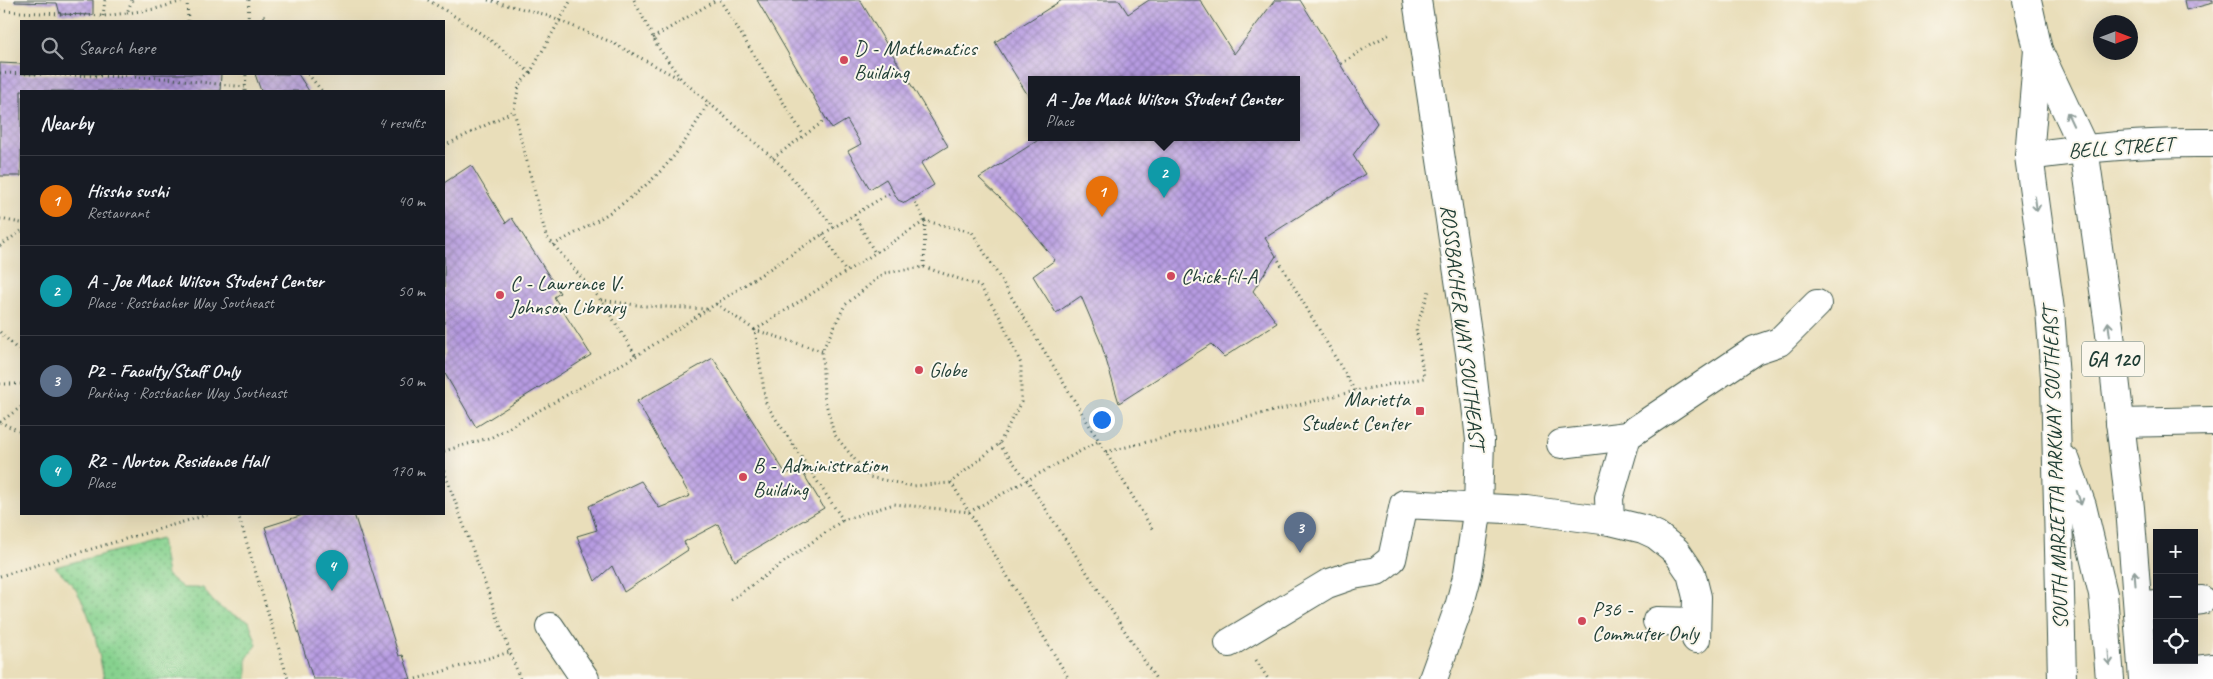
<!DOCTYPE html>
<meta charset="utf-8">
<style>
:root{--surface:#171b24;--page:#20242c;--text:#f1f3f6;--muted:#9ea1a6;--line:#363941;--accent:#db2777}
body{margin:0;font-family:Caveat,sans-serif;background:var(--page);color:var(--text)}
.controls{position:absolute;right:15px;bottom:15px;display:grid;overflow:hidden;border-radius:0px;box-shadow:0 5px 20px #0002}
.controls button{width:45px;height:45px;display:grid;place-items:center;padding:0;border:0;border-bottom:1px solid var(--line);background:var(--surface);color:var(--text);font:25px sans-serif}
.compass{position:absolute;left:2093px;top:15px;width:45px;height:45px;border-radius:50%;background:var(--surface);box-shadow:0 5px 20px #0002;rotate:90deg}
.you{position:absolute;left:1101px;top:419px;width:18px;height:18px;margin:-12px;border:4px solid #fff;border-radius:50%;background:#1a73e8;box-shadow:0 0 0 8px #1a73e833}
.badge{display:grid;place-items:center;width:32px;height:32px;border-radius:50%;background:var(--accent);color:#fff;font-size:16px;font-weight:700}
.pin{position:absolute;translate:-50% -41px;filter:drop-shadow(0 1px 2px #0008)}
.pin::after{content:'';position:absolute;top:26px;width:18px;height:15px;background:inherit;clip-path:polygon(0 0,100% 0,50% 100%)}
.popup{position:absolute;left:1028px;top:76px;width:272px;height:65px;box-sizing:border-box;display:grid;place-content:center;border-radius:0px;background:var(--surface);filter:drop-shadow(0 1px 4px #0005);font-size:16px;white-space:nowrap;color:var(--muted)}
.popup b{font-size:19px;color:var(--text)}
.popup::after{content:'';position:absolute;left:50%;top:100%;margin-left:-10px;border:10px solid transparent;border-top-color:var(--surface)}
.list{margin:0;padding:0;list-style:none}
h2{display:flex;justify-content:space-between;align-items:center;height:65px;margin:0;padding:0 20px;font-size:21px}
h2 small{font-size:16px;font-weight:400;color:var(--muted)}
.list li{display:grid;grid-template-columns:32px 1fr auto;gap:15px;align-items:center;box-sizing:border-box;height:90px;padding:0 20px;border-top:1px solid var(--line)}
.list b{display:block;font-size:19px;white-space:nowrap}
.list p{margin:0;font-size:16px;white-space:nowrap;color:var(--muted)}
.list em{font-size:16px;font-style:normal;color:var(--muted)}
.icon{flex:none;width:28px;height:28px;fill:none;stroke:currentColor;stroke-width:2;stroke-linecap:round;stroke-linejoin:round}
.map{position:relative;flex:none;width:2213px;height:679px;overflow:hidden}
.search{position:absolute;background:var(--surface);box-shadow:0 5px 20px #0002;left:20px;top:20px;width:425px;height:55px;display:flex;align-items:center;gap:12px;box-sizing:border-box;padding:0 18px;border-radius:0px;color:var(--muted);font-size:19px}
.panel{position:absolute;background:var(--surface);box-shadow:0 5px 20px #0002;left:20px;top:90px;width:425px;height:425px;border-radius:0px}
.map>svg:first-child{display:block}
.grass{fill:url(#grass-dots);stroke:#528761}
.building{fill:url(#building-cross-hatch)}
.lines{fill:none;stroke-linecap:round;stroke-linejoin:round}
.minor-casing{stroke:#3d5548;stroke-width:30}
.highway-casing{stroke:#3d5548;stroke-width:30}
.path{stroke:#3d5548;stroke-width:3;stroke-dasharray:1 4;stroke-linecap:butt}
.minor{stroke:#fff;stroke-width:28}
.highway{stroke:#fff;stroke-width:28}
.oneway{stroke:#8f9e9a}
.poi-dot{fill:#d1495b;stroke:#fbf7ec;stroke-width:2}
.labels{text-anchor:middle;stroke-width:4;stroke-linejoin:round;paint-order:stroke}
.shield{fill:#fbf7ec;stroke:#61756b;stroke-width:1}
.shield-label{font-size:20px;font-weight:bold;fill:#1f3d34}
.poi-label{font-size:21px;fill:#1f3d34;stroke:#fbf7ec;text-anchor:start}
.street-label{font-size:21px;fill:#1f3d34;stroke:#fbf7ec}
</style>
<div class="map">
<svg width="2213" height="679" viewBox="0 0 2213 679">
<defs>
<pattern id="grass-dots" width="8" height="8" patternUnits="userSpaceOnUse" patternTransform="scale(1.25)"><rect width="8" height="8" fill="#86d18e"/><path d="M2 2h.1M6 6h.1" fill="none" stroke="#6dab75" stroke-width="1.8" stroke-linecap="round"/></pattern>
<pattern id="building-cross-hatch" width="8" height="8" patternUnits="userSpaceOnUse" patternTransform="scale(1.25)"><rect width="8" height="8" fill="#b79be2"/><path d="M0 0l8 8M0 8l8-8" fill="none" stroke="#9480b8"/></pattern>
</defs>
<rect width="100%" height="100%" fill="#fbf7ec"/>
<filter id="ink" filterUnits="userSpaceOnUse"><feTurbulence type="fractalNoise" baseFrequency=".02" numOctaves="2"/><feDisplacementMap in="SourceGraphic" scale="10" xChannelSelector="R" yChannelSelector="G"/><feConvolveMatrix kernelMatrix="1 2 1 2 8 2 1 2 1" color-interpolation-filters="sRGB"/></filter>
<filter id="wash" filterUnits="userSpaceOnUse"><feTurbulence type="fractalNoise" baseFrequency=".0096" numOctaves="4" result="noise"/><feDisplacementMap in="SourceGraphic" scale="20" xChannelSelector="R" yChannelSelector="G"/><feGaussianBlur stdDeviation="1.12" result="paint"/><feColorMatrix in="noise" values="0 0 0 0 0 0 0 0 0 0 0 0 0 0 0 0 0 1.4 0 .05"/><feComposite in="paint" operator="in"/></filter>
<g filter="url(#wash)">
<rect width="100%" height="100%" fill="#e9deba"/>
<path class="grass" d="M 161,539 L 167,575 L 183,588 L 203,588 C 217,609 226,612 249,621 L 257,645 L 247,658 L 247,679 L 104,679 C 98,649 93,617 76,590 C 71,582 62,574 55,567 Z"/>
<g id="blocks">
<g class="building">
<path d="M 15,0 L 93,0 L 93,15 L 60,14 L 57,3 L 15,2 Z"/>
<path d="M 757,0 L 860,0 L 948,146 L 921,163 L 934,185 L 905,203 L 898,200 L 886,179 L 870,189 L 848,151 L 861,144 L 847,120 L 832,129 Z"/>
<path d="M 1062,0 L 1119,0 L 1128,14 L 1149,0 L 1200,0 L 1234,54 L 1275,0 L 1300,0 L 1377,123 L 1353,155 L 1365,174 L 1265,238 L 1276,256 L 1253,291 L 1277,323 L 1224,357 L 1211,344 L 1119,403 L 1101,343 L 1081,296 L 1056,313 L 1033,276 L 1055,260 L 1021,218 L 979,178 L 1043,137 L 1296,137 L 1296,79 L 1032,79 L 1032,102 L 995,42 Z"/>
<path d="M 2184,0 L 2213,0 L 2213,3 L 2186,10 Z"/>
<path d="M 0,63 L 21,64 L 21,74 L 221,74 L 220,91 L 21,91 L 21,176 L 0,176 Z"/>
<path d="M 255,74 L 298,74 L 309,91 L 261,91 Z"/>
<path d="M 471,165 L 506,223 L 512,218 L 560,293 L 554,297 L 591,355 L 476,427 L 444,372 L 444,183 Z"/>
<path d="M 713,358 L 786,474 L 800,468 L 824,508 L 735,561 L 718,524 L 684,542 L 688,550 L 624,592 L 612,566 L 595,581 L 577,536 L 597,530 L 589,506 L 641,481 L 659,508 L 690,496 L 637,401 Z"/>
<path d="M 306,514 L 354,514 L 399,656 L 403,655 L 411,679 L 313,679 L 265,527 Z"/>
</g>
</g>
</g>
<g filter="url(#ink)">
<use href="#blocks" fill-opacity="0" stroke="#3d5548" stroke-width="1"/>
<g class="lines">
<defs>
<g id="minor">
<path d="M 1417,0 L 1470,353 L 1480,440 L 1478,507 L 1468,573 L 1459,607 L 1433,679"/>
<path d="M 2029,156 C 2090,147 2151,142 2213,143"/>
<path d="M 2120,423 L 2213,421"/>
<path d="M 1561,444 L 1627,436"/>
<path d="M 1610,521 L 1609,498 L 1627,436 L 1755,350 L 1779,342 L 1817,304"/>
<path d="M 2194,601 L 2202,600"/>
<path d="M 2138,607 L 2157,605"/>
<path d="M 1657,621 L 1696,622"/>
<path d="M 550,627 L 585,679"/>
<path d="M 1229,643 L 1327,584 L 1353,575 L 1377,571 L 1392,559 L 1404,504 L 1526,510 L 1610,521 L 1643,529 L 1656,535 L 1676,551 L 1691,573 L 1697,597 L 1696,639"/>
<path d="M 2143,676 L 2213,668"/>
</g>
<g id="highway">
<path d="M 2027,0 L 2038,50 L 2084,148 L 2109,326 L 2130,508 L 2143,679"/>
<path d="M 2038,50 L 2029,156 L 2050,310 L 2055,378 L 2062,679"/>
<path d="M 2066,461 L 2082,506 L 2103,594 L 2110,679"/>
</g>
</defs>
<use href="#minor" class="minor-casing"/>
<use href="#highway" class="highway-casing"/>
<g class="path">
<path d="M 187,0 L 188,21"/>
<path d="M 428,0 C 465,22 499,44 530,73 L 519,85 L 514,111 L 546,236 L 603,303 L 636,356"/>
<path d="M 488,0 L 543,14 L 611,42 L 680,79"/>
<path d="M 634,0 L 658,47 L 681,79 L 781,165 L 834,227"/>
<path d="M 720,0 L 804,136"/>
<path d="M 0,11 L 103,16 L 127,13 L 132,0"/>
<path d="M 127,13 L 155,9 L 187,0"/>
<path d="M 103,16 L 105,0"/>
<path d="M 263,16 L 267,21"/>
<path d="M 248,21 L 249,0"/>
<path d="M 653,38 L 716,0"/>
<path d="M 1341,64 L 1373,43 L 1392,33"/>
<path d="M 0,73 L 164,78 L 245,87"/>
<path d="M 530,73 L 571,0"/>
<path d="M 308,74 L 322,91"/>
<path d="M 245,91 L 246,74"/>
<path d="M 444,146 L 514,111"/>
<path d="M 773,158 L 827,119"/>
<path d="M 913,198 L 925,221 L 972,232 L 1153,530"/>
<path d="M 854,215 L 875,253"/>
<path d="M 0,219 L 21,223"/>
<path d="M 925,221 L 924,267 L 926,265"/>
<path d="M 823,234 L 846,272"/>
<path d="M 553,245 C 601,220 648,192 680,148 C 691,133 700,117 709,102"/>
<path d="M 0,246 L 21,231"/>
<path d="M 1276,256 L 1355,391"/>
<path d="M 924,267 L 980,286 L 1001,319 L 1021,364 L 1021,402 L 999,444 L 950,483 L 912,486 L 869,477 L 834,434 L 824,396 L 822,351 L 845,305 L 884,273 Z"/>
<path d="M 601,300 L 644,306 L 707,309"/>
<path d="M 716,304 L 755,330 L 766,404 L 843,520 L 894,504 L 969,512 L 1069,679"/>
<path d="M 0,332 L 21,353"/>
<path d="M 822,351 L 755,330 L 925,221"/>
<path d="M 0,384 L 21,384"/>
<path d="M 0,422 L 21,407"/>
<path d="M 0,422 L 21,432"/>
<path d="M 999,444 L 1027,480 L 1156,679"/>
<path d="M 444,451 L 492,437 L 636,356 L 823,234 L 893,191"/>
<path d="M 1106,452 L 1355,391 L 1424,378 L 1416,328 L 1429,291"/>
<path d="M 444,471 L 510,652"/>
<path d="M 951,482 L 969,512 L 1099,441"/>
<path d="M 238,514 L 288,679"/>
<path d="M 0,576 L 210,514"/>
<path d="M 731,600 L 843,520"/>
<path d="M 1256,660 L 1268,679"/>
<path d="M 416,679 L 510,652 L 520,679"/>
</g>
<use href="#minor" class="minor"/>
<use href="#highway" class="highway"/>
</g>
<defs><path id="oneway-shaft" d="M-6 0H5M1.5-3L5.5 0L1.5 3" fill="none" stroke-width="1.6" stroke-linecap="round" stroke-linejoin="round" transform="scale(1.25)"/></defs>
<g class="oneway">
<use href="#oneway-shaft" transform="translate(2070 119) rotate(-115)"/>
<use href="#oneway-shaft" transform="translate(2036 204) rotate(82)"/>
<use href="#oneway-shaft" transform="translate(2109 329) rotate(-97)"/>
<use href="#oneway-shaft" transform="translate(2079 498) rotate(72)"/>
<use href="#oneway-shaft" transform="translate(2135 578) rotate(-94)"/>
<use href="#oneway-shaft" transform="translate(2109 658) rotate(86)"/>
</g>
</g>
<g class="poi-dot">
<circle cx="844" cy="60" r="5"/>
<circle cx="1171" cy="276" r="5"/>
<circle cx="500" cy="295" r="5"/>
<circle cx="919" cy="370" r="5"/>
<rect x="1415" y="406" width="10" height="10" rx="2.5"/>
<circle cx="743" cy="477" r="5"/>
<circle cx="1582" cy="621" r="5"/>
</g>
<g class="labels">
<rect class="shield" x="2082" y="341.5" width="62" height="35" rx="4"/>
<g class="shield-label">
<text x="2113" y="366">GA 120</text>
</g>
<g class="poi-label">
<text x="854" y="55">D - Mathematics<tspan x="854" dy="24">Building</tspan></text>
<text x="1181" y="283">Chick-fil-A</text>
<text x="510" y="290">C - Lawrence V.<tspan x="510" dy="24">Johnson Library</tspan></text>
<text x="929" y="377">Globe</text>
<text x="1410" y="406" text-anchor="end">Marietta<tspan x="1410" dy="24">Student Center</tspan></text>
<text x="753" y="472">B - Administration<tspan x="753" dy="24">Building</tspan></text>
<text x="1592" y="616">P36 -<tspan x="1592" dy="24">Commuter Only</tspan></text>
</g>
<g class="street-label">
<text transform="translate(2121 147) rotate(-4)" y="7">BELL STREET</text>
<text transform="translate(1463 327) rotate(83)" y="7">ROSSBACHER WAY SOUTHEAST</text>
<text transform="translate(2055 468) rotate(-92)" y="7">SOUTH MARIETTA PARKWAY SOUTHEAST</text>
</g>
</g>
</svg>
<div class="controls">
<button>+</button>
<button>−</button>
<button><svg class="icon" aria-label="locate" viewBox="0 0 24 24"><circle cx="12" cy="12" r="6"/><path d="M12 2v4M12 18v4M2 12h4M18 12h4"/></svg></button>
</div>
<svg class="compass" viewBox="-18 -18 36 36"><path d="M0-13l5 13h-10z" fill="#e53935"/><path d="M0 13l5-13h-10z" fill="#9ea1a6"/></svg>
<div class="you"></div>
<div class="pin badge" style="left:1102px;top:217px;background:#e8710a">1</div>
<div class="pin badge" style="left:1164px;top:198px;background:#0f9aa8">2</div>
<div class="popup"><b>A - Joe Mack Wilson Student Center</b>Place</div>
<div class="pin badge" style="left:1300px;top:553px;background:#5c6f8a">3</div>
<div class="pin badge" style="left:332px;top:591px;background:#0f9aa8">4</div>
<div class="search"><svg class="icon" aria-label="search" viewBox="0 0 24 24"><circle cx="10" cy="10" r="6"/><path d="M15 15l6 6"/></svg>Search here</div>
<section class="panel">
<h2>Nearby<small>4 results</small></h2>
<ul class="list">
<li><span class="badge" style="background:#e8710a">1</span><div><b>Hissho sushi</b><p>Restaurant</p></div><em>40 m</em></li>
<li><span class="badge" style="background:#0f9aa8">2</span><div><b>A - Joe Mack Wilson Student Center</b><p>Place · Rossbacher Way Southeast</p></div><em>50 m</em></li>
<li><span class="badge" style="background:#5c6f8a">3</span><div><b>P2 - Faculty/Staff Only</b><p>Parking · Rossbacher Way Southeast</p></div><em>50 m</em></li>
<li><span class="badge" style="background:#0f9aa8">4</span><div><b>R2 - Norton Residence Hall</b><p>Place</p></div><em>170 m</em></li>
</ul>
</section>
</div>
